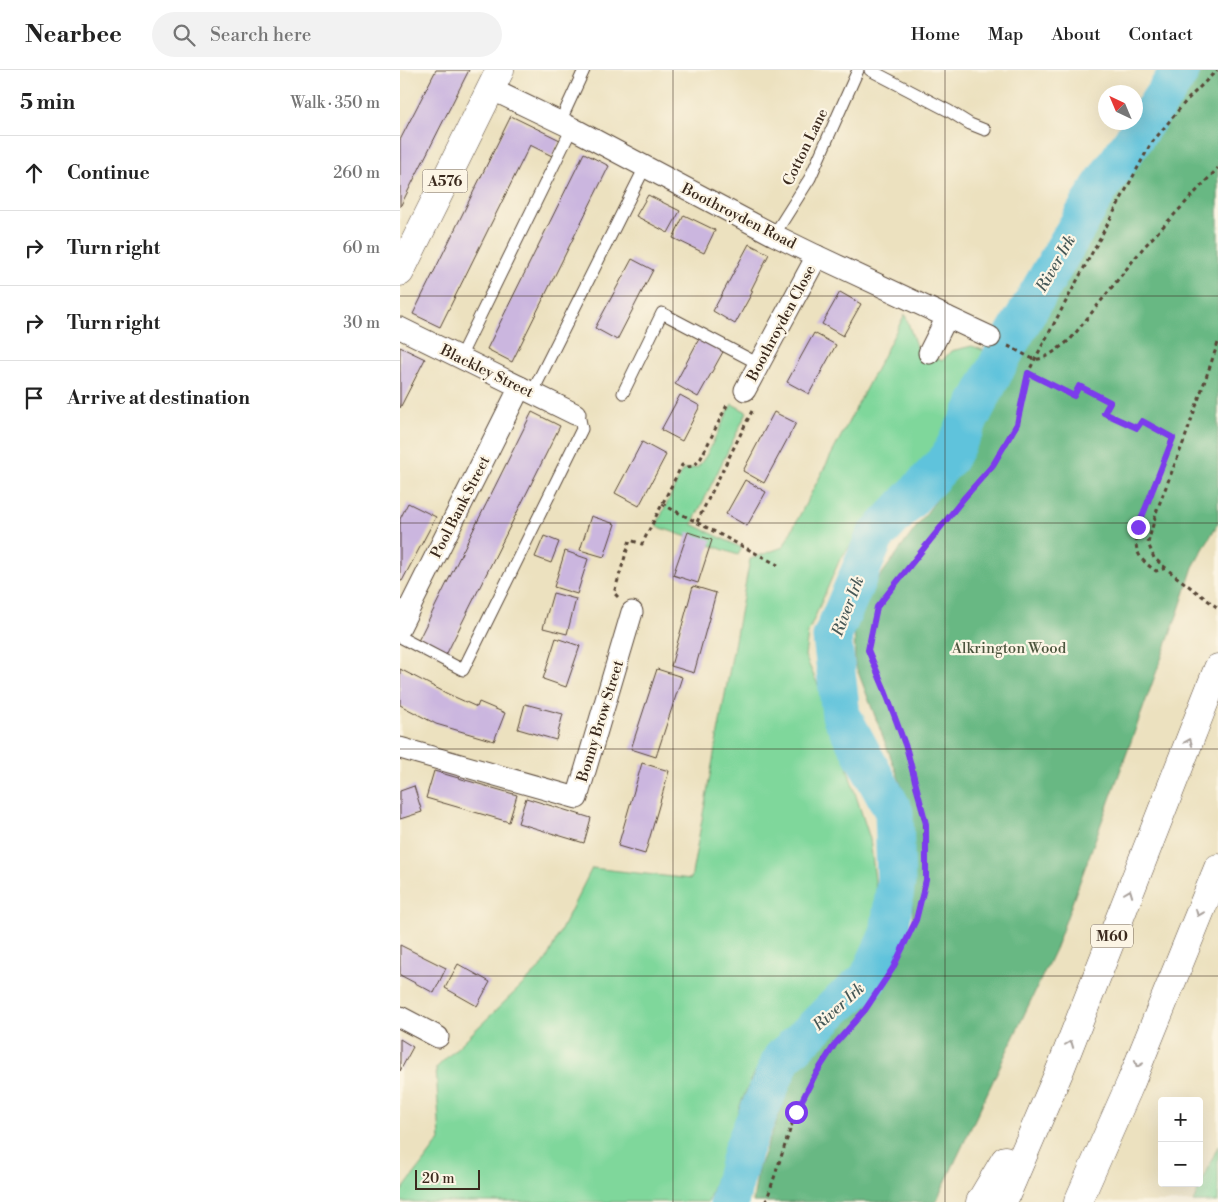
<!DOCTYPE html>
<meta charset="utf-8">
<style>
:root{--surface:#fff;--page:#f2f2f2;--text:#222;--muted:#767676;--line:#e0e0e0}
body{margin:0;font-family:"Libre Bodoni",serif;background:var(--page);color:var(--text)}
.controls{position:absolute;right:15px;bottom:15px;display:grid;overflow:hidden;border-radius:5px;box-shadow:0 5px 20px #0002}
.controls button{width:45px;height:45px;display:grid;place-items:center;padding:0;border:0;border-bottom:1px solid var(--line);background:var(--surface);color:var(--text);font:25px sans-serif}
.compass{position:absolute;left:698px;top:15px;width:45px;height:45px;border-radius:50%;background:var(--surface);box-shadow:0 5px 20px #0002;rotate:316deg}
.scale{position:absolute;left:15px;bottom:12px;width:65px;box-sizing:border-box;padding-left:5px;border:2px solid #3b2a1e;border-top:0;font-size:14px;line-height:18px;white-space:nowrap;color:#3b2a1e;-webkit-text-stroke:4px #fcf5e5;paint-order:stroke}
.stop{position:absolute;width:15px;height:15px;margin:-11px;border:4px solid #7c3aed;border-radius:50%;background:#fff}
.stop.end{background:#7c3aed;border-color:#fff;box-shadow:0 1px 5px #0008}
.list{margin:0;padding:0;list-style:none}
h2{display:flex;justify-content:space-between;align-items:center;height:65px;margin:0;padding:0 20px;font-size:21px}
h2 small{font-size:16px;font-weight:400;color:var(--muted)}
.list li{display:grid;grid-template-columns:32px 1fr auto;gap:15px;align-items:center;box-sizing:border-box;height:75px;padding:0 20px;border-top:1px solid var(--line)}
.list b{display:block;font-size:19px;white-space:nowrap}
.list em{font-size:16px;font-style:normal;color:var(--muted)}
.icon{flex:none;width:28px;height:28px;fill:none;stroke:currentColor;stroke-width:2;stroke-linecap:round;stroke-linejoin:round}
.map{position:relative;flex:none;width:818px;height:1132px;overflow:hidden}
header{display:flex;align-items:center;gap:30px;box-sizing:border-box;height:70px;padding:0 25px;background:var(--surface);border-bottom:1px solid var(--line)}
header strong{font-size:24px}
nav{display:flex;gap:28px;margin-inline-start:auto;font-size:18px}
.search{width:350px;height:45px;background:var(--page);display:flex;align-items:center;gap:12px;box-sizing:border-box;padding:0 18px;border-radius:28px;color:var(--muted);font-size:19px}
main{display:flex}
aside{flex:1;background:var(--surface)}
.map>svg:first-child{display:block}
.green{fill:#7fd79b;stroke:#5d805c}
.forest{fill:#67b883;stroke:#517150}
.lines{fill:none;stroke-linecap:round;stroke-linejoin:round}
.river{stroke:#5ec3dc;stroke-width:39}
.building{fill:#cbb6df}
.service-casing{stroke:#564536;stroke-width:13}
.minor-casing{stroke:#564536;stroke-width:23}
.primary-casing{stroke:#564536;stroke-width:29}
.motorway-casing{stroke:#564536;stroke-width:29}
.path{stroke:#564536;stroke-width:3;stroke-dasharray:4 4;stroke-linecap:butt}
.service{stroke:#fff;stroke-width:11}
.minor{stroke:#fff;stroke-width:21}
.primary{stroke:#fff;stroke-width:28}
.motorway{stroke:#fff;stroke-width:28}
.oneway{stroke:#a79f9a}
.route{stroke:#7c3aed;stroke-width:6}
.grid{fill:none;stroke:#3b2a1e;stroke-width:1;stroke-opacity:0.55}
.labels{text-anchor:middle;stroke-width:4.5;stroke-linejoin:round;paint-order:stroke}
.shield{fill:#fcf5e5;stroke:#75675a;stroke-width:1}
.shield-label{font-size:14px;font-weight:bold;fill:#3b2a1e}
.street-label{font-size:15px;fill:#3b2a1e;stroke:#fcf5e5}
.park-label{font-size:15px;fill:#4c553d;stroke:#fcf5e5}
.water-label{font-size:16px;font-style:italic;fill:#465857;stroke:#fcf5e5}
</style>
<header>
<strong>Nearbee</strong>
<div class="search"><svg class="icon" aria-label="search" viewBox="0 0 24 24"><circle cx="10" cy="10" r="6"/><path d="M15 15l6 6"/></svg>Search here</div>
<nav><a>Home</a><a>Map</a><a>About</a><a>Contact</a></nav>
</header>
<main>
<aside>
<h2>5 min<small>Walk · 350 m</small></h2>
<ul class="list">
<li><svg class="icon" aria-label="ahead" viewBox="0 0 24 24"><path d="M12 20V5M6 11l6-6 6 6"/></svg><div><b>Continue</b></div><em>260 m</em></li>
<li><svg class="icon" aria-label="right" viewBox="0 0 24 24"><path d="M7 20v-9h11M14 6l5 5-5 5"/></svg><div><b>Turn right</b></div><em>60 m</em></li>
<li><svg class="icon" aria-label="right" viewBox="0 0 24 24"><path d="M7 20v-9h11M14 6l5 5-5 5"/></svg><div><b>Turn right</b></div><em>30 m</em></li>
<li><svg class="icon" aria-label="arrive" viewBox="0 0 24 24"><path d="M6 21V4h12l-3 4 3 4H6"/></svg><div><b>Arrive at destination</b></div></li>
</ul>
</aside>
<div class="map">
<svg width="818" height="1132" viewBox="0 0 818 1132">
<rect width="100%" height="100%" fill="#fcf5e5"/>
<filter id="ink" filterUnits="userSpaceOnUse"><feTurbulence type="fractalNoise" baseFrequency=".02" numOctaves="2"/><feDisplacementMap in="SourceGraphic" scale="10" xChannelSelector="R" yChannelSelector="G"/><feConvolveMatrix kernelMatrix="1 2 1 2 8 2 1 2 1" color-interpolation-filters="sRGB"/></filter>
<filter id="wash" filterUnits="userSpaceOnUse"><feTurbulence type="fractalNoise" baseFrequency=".0096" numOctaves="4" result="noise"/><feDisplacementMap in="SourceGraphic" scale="20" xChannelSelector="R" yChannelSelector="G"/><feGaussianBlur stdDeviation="1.12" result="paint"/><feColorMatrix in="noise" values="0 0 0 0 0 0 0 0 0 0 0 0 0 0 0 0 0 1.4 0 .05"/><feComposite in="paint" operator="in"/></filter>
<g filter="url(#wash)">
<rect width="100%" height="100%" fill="#ece1bf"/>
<g class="green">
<path d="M 505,244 L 516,276 L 542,291 L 551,281 L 572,276 L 588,282 L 553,355 L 500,424 L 462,461 L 440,489 L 408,563 L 405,586 L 437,657 L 449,704 L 470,769 L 480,851 L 476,868 L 471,883 L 458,901 L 434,926 L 401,952 L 378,973 L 354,1003 L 341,1033 L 308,1132 L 0,1132 L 0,1123 L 40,1070 L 36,998 L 144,894 L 192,798 L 291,809 L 350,489 L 383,477 Z"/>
<path d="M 332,334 L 347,342 L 292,454 L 342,478 L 338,485 L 256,456 L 283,400 L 298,397 L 306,386 Z"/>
<path d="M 818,1076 L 818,1132 L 793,1132 Z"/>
</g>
<path class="forest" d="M 804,0 L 818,0 L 818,453 L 793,497 L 779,540 L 656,877 L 536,1132 L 353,1132 L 358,1099 L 397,998 L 470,925 L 513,852 L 509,735 L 455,594 L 454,542 L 575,377 L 623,280 L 727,92 Z"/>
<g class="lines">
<path class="river" d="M 329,1132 L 343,1079 L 382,988 L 413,959 L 436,936 L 468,909 L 489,864 L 496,812 L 494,742 L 441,645 L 432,567 L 475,467 L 549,388 L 607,277 L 699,119 L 781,0"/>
</g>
<g id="blocks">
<g class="building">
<path d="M 36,0 L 69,0 L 0,137 L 0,70 Z"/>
<path d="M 111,46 L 160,70 L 152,86 L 130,75 L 40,257 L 13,244 Z"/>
<path d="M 184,83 L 209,96 L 112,292 L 87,279 Z"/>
<path d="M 248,125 L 280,141 L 268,163 L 236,146 Z"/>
<path d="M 284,145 L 315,160 L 304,183 L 273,168 Z"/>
<path d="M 349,174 L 369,184 L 351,220 L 353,221 L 335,254 L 313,241 Z"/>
<path d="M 232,189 L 253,200 L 217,270 L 195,258 Z"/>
<path d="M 440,222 L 461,234 L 443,266 L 422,254 Z"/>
<path d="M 414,263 L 436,275 L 409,324 L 387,312 Z"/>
<path d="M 300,267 L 324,280 L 298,327 L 275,314 Z"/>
<path d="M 0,277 L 25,289 L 0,338 Z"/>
<path d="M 280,325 L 300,336 L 282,371 L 261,360 Z"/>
<path d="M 132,342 L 160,356 L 45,587 L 17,573 Z"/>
<path d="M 374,342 L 396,353 L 364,413 L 343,401 Z"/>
<path d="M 242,372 L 266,385 L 239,436 L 215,423 Z"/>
<path d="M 345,410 L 366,422 L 347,456 L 326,444 Z"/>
<path d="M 8,433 L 36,447 L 2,511 L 0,510 L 0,449 Z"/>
<path d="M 191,446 L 215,454 L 204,487 L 180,480 Z"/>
<path d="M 288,462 L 312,470 L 298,513 L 273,505 Z"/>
<path d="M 144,466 L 159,472 L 151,493 L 135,487 Z"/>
<path d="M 165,481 L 188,489 L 177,524 L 154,517 Z"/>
<path d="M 293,516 L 316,523 L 294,603 L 271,596 Z"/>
<path d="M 153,523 L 176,529 L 167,564 L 143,558 Z"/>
<path d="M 156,568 L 180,576 L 166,617 L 143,609 Z"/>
<path d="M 0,599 L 48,624 L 77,637 L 79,632 L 105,643 L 94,671 L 36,654 L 0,635 Z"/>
<path d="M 257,599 L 282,607 L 256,687 L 231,679 Z"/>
<path d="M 125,634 L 163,644 L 156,670 L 118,659 Z"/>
<path d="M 242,693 L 269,701 L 245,784 L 218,776 Z"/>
<path d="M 34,701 L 117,725 L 109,752 L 26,728 Z"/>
<path d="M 14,716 L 22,742 L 0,749 L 0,721 Z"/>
<path d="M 126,728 L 191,748 L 184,773 L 118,753 Z"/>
<path d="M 0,875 L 46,898 L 34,923 L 0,905 Z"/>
<path d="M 58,894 L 90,912 L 77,936 L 45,918 Z"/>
<path d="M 0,969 L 13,977 L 0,1001 Z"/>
</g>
</g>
</g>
<g filter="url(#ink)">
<use href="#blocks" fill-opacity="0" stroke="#564536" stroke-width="1"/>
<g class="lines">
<defs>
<g id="service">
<path d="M 470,0 L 549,41 L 570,54 L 585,60"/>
<path d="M 160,52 L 184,0"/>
<path d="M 374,165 L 410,108 L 458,0"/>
<path d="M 60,287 L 172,58"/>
<path d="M 132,323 L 245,97"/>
<path d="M 223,323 L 262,243 L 359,294"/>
<path d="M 0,567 L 63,600 L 182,359 L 180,349 L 175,344"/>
</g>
<g id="minor">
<path d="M 91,19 L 172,58 L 374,165 L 417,186 L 590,267"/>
<path d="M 0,258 L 175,344"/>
<path d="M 529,283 L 547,247"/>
<path d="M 345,320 L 417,186"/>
<path d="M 0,557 L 120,317"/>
<path d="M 0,678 L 177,728 L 232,542"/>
<path d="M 0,947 L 38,967"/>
</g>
<path id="primary" d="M 0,202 L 100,0"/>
<g id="motorway">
<path d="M 580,1132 L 605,1090"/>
<path d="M 603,1132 L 660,1000 L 818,598"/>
<path d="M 678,1132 L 731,1012 L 818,798"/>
</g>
</defs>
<use href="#service" class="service-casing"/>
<use href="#minor" class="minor-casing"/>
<use href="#primary" class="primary-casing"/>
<use href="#motorway" class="motorway-casing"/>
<g class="path">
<path d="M 818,273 L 785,368 L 757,440 L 748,473 L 754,488 L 774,505 L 818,538"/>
<path d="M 608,276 C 615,279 628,287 634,289 C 645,291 661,276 670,270 L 743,178 L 818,98"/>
<path d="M 628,303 L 674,326 L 679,316 L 710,332 L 704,343 L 737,358 L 742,351 L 773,368 L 738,457 C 733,479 737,488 756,501 L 766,498"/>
<path d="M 262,434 L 378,495"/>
<path d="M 297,452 L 352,341"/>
<path d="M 218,527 L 214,523 L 230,470 L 242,474 L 282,395 L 287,397 L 294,396 L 301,388 L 328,333"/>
<path d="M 366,1132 L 396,1042 L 414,1007 L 435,974 L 465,940 L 493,898 L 516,850 L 526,810 L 525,754 L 507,680 L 484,618 L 468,580 L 477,537 L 564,428 L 593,395 L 617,354 L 628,303 L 635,289 L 750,75 L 786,31 L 817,0"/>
</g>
<use href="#service" class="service"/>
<use href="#minor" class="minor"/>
<use href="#primary" class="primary"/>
<use href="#motorway" class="motorway"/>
</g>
<defs><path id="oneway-chevron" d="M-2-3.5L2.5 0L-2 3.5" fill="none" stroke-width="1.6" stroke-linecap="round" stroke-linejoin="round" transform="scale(1.25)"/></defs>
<g class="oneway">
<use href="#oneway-chevron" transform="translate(789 672) rotate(-68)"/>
<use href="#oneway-chevron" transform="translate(729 823) rotate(-69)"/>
<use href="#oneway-chevron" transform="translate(799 843) rotate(112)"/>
<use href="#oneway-chevron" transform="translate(670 974) rotate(-69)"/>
<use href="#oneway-chevron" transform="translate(738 994) rotate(112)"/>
</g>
</g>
<g class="lines" filter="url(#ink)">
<path class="route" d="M 396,1042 L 414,1007 L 435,974 L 465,940 L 493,898 L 516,850 L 526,810 L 526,754 L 507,680 L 484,618 L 468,580 L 477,537 L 564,428 L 593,395 L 617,354 L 628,303 L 674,326 L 679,316 L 710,332 L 704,343 L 737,358 L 742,351 L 773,368 L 738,457"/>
</g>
<path class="grid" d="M 273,0 L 273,1132M 545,0 L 545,1132M 0,226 L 818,226M 0,453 L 818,453M 0,679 L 818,679M 0,906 L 818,906"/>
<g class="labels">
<g class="shield">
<rect x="22.5" y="99.5" width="45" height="23" rx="4"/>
<rect x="691" y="854.5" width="42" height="23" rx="4"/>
</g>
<g class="shield-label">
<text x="45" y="116">A576</text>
<text x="712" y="871">M60</text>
</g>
<g class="street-label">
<text transform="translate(405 77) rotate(-64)" y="5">Cotton Lane</text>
<text transform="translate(339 146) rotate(27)" y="5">Boothroyden Road</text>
<text transform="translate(381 253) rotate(-62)" y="5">Boothroyden Close</text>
<text transform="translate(87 301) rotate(26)" y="5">Blackley Street</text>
<text transform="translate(60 437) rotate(-63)" y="5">Pool Bank Street</text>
<text transform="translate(200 651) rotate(-73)" y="5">Bonny Brow Street</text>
</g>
<g class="park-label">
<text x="609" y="583">Alkrington Wood</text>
</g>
<g class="water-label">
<text transform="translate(655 193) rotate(-60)" y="6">River Irk</text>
<text transform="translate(447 536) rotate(-69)" y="6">River Irk</text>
<text transform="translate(438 936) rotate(-42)" y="6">River Irk</text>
</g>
</g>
</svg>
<div class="controls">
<button>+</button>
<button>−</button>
</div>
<svg class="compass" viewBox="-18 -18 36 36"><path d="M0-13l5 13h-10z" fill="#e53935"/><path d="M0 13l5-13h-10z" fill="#767676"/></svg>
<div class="scale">20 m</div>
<div class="stop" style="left:396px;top:1042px"></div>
<div class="stop end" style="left:738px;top:457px"></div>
</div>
</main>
